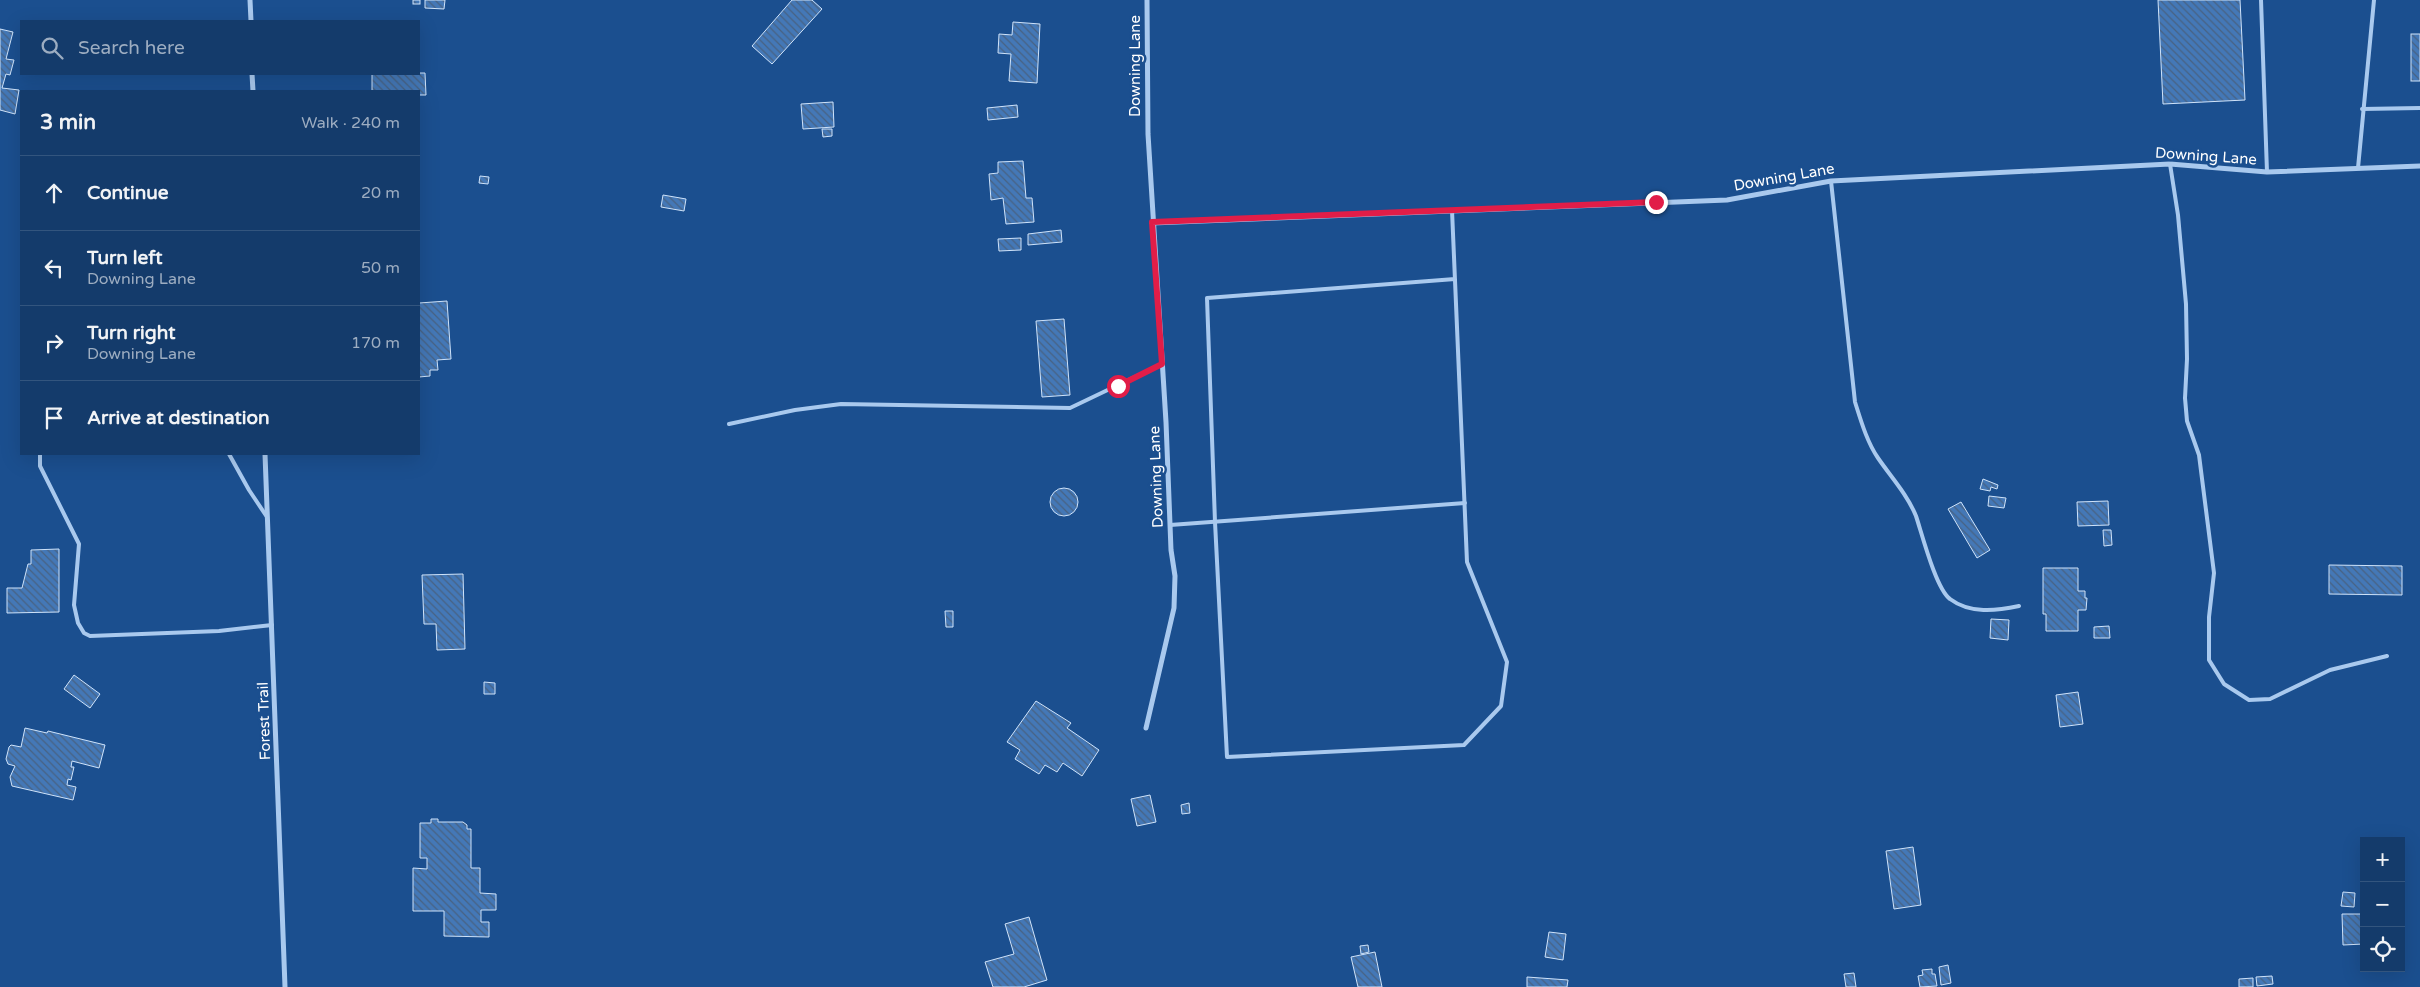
<!DOCTYPE html>
<meta charset="utf-8">
<style>
:root{--surface:#143b6b;--page:#1d4271;--text:#f1f3f6;--muted:#9dadc1;--line:#33557e}
body{margin:0;font-family:"Varela Round",sans-serif;background:var(--page);color:var(--text)}
.controls{position:absolute;right:15px;bottom:15px;display:grid;overflow:hidden;border-radius:0px;box-shadow:0 5px 20px #0002}
.controls button{width:45px;height:45px;display:grid;place-items:center;padding:0;border:0;border-bottom:1px solid var(--line);background:var(--surface);color:var(--text);font:25px sans-serif}
.stop{position:absolute;width:15px;height:15px;margin:-11px;border:4px solid #e11d48;border-radius:50%;background:#fff}
.stop.end{background:#e11d48;border-color:#fff;box-shadow:0 1px 5px #0008}
.list{margin:0;padding:0;list-style:none}
h2{display:flex;justify-content:space-between;align-items:center;height:65px;margin:0;padding:0 20px;font-size:21px}
h2 small{font-size:16px;font-weight:400;color:var(--muted)}
.list li{display:grid;grid-template-columns:32px 1fr auto;gap:15px;align-items:center;box-sizing:border-box;height:75px;padding:0 20px;border-top:1px solid var(--line)}
.list b{display:block;font-size:19px;white-space:nowrap}
.list p{margin:0;font-size:16px;white-space:nowrap;color:var(--muted)}
.list em{font-size:16px;font-style:normal;color:var(--muted)}
.icon{flex:none;width:28px;height:28px;fill:none;stroke:currentColor;stroke-width:2;stroke-linecap:round;stroke-linejoin:round}
.map{position:relative;flex:none;width:2420px;height:987px;overflow:hidden}
.search{position:absolute;background:var(--surface);box-shadow:0 5px 20px #0002;left:20px;top:20px;width:400px;height:55px;display:flex;align-items:center;gap:12px;box-sizing:border-box;padding:0 18px;border-radius:0px;color:var(--muted);font-size:19px}
.panel{position:absolute;background:var(--surface);box-shadow:0 5px 20px #0002;left:20px;top:90px;width:400px;height:365px;border-radius:0px}
.map>svg:first-child{display:block}
.building{fill:url(#building-back-hatch);stroke:#cfe3fa}
.lines{fill:none;stroke-linecap:round;stroke-linejoin:round}
.lane{stroke:#a9c9ee;stroke-width:4}
.street{stroke:#a9c9ee;stroke-width:5}
.route{stroke:#e11d48;stroke-width:6}
.labels{text-anchor:middle;stroke-width:5;stroke-linejoin:round;paint-order:stroke}
.street-label{font-size:15px;fill:#fff;stroke:#1b4f8f}
</style>
<div class="map">
<svg width="2420" height="987" viewBox="0 0 2420 987">
<defs>
<pattern id="building-back-hatch" width="6" height="6" patternUnits="userSpaceOnUse" patternTransform="scale(1.25)"><rect width="6" height="6" fill="#4478b7"/><path d="M-1 5l2 2M0 0l6 6M5-1l2 2" fill="none" stroke="#486282"/></pattern>
</defs>
<rect width="100%" height="100%" fill="#1b4f8f"/>
<g class="building">
<rect x="413" y="0" width="7" height="4"/>
<path d="M 425,0 L 445,0 L 444,9 L 425,8 Z"/>
<path d="M 792,0 L 812,0 L 822,9 L 772,64 L 752,46 Z"/>
<path d="M 2158,0 L 2240,0 L 2245,100 L 2163,104 Z"/>
<path d="M 1013,22 L 1040,24 L 1037,83 L 1009,81 L 1011,54 L 998,53 L 999,34 L 1012,35 Z"/>
<path d="M 0,29 L 13,32 L 6,59 L 14,60 L 10,75 L 6,74 L 2,88 L 19,90 L 15,114 L 0,110 Z"/>
<rect x="2411" y="34" width="9" height="47"/>
<path d="M 419,73 L 425,73 L 426,95 L 419,95 L 419,91 L 372,91 L 372,74 Z"/>
<path d="M 833,102 L 834,127 L 803,129 L 801,104 Z"/>
<path d="M 1017,105 L 1018,117 L 988,120 L 987,108 Z"/>
<path d="M 822,129 L 832,129 L 832,136 L 823,137 Z"/>
<path d="M 1023,161 L 1026,198 L 1032,198 L 1034,222 L 1006,224 L 1003,198 L 991,200 L 989,174 L 998,173 L 998,162 Z"/>
<path d="M 480,176 L 489,177 L 488,184 L 479,183 Z"/>
<path d="M 663,195 L 686,199 L 684,211 L 661,207 Z"/>
<path d="M 1061,230 L 1062,242 L 1028,245 L 1028,234 Z"/>
<path d="M 1021,238 L 1021,250 L 999,251 L 998,239 Z"/>
<path d="M 447,301 L 451,359 L 437,360 L 438,370 L 430,370 L 430,376 L 419,377 L 419,303 Z"/>
<path d="M 1064,319 L 1070,395 L 1042,397 L 1036,321 Z"/>
<path d="M 1983,479 L 1998,485 L 1997,489 L 1991,487 L 1990,491 L 1980,489 Z"/>
<circle cx="1064" cy="502" r="14"/>
<path d="M 1989,496 L 2006,498 L 2004,508 L 1988,506 Z"/>
<path d="M 2108,501 L 2109,525 L 2078,526 L 2077,502 Z"/>
<path d="M 1961,502 L 1990,550 L 1977,558 L 1948,509 Z"/>
<path d="M 2103,530 L 2111,530 L 2112,545 L 2104,546 Z"/>
<path d="M 59,549 L 59,612 L 7,613 L 7,588 L 22,588 L 28,564 L 31,564 L 31,550 Z"/>
<path d="M 2329,565 L 2402,566 L 2402,595 L 2329,594 Z"/>
<path d="M 2043,568 L 2078,568 L 2078,591 L 2085,591 L 2085,598 L 2087,598 L 2086,610 L 2078,610 L 2078,631 L 2046,631 L 2046,614 L 2043,614 Z"/>
<path d="M 463,574 L 465,649 L 437,650 L 436,624 L 424,624 L 422,575 Z"/>
<path d="M 945,611 L 953,611 L 953,627 L 946,627 Z"/>
<path d="M 1991,619 L 2009,620 L 2008,640 L 1990,638 Z"/>
<path d="M 2109,626 L 2110,638 L 2094,638 L 2094,627 Z"/>
<path d="M 74,675 L 100,694 L 90,708 L 64,689 Z"/>
<path d="M 484,682 L 495,683 L 495,694 L 484,694 Z"/>
<path d="M 2078,692 L 2083,724 L 2060,727 L 2056,695 Z"/>
<path d="M 1036,701 L 1071,723 L 1067,728 L 1099,750 L 1082,776 L 1063,763 L 1057,772 L 1045,765 L 1039,774 L 1015,759 L 1020,750 L 1007,742 Z"/>
<path d="M 25,728 L 47,733 L 48,731 L 105,745 L 99,768 L 72,761 L 71,767 L 74,767 L 71,780 L 68,779 L 67,785 L 76,787 L 73,800 L 12,786 L 10,777 L 15,766 L 8,764 L 6,759 L 9,747 L 11,745 L 21,747 Z"/>
<path d="M 1150,795 L 1156,822 L 1137,826 L 1131,799 Z"/>
<path d="M 1189,803 L 1190,813 L 1182,814 L 1181,805 Z"/>
<path d="M 431,819 L 438,819 L 438,822 L 463,822 L 467,825 L 467,829 L 471,829 L 471,868 L 480,868 L 480,893 L 496,894 L 496,910 L 481,910 L 481,922 L 489,922 L 489,937 L 444,936 L 444,911 L 413,911 L 413,868 L 427,869 L 427,858 L 420,858 L 420,823 L 431,823 Z"/>
<path d="M 1913,847 L 1921,905 L 1894,909 L 1886,851 Z"/>
<path d="M 2343,892 L 2355,893 L 2354,907 L 2341,906 Z"/>
<path d="M 2342,914 L 2364,914 L 2364,944 L 2343,945 Z"/>
<path d="M 1029,917 L 1047,980 L 1024,987 L 993,987 L 985,962 L 1014,954 L 1005,924 Z"/>
<path d="M 1549,932 L 1566,934 L 1563,960 L 1545,957 Z"/>
<path d="M 1368,945 L 1369,952 L 1361,954 L 1360,946 Z"/>
<path d="M 1375,952 L 1382,987 L 1358,987 L 1351,957 Z"/>
<path d="M 1948,965 L 1951,983 L 1941,985 L 1939,967 Z"/>
<path d="M 1932,969 L 1932,974 L 1935,974 L 1937,986 L 1920,987 L 1918,976 L 1923,975 L 1922,970 Z"/>
<path d="M 1854,973 L 1856,987 L 1846,987 L 1844,974 Z"/>
<path d="M 2272,976 L 2273,984 L 2257,986 L 2256,977 Z"/>
<path d="M 1527,977 L 1568,980 L 1567,987 L 1527,987 Z"/>
<path d="M 2253,978 L 2253,987 L 2239,987 L 2239,979 Z"/>
</g>
<g class="lines">
<g class="lane">
<path d="M 2261,0 L 2267,172"/>
<path d="M 2362,109 L 2420,108"/>
<path d="M 2170,164 L 2178,215 L 2186,304 L 2187,359 L 2185,398 L 2187,421 L 2199,455 L 2214,573 L 2209,617 L 2209,660 L 2224,684 L 2249,700 L 2270,699 L 2330,670 L 2387,656"/>
<path d="M 2358,168 L 2374,0"/>
<path d="M 1831,181 L 1855,402 C 1861,421 1867,442 1878,458 C 1891,477 1907,494 1916,516 C 1922,534 1936,589 1950,599 C 1970,614 1996,611 2019,606"/>
<path d="M 1452,210 L 1467,562 L 1507,662 L 1501,706 L 1464,745 L 1227,757 L 1215,522 L 1207,298 L 1455,279"/>
<path d="M 729,424 L 795,410 L 841,404 L 1070,408 L 1162,364"/>
<path d="M 40,454 L 40,466 L 79,544 L 74,605 L 78,623 L 84,633 L 90,636 L 219,631 L 272,625"/>
<path d="M 229,454 L 249,490 L 267,517"/>
<path d="M 1170,525 L 1465,503"/>
</g>
<g class="street">
<path d="M 250,0 L 251,21"/>
<path d="M 252,74 L 253,91"/>
<path d="M 1152,223 L 1727,200 L 1831,181 L 2170,164 L 2267,172 L 2420,166"/>
<path d="M 265,454 L 285,987"/>
<path d="M 1146,728 L 1174,608 L 1175,576 L 1171,550 L 1166,422 L 1148,134 L 1147,0"/>
</g>
</g>
<g class="lines">
<path class="route" d="M 1118,386 L 1162,364 L 1152,222 L 1656,202"/>
</g>
<g class="labels">
<g class="street-label">
<text transform="translate(1135 66) rotate(-90)" y="5">Downing Lane</text>
<text transform="translate(2206 156) rotate(4)" y="5">Downing Lane</text>
<text transform="translate(1784 177) rotate(-10)" y="5">Downing Lane</text>
<text transform="translate(1156 477) rotate(-92)" y="5">Downing Lane</text>
<text transform="translate(264 721) rotate(-92)" y="5">Forest Trail</text>
</g>
</g>
</svg>
<div class="controls">
<button>+</button>
<button>−</button>
<button><svg class="icon" aria-label="locate" viewBox="0 0 24 24"><circle cx="12" cy="12" r="6"/><path d="M12 2v4M12 18v4M2 12h4M18 12h4"/></svg></button>
</div>
<div class="stop" style="left:1118px;top:386px"></div>
<div class="stop end" style="left:1656px;top:202px"></div>
<div class="search"><svg class="icon" aria-label="search" viewBox="0 0 24 24"><circle cx="10" cy="10" r="6"/><path d="M15 15l6 6"/></svg>Search here</div>
<section class="panel">
<h2>3 min<small>Walk · 240 m</small></h2>
<ul class="list">
<li><svg class="icon" aria-label="ahead" viewBox="0 0 24 24"><path d="M12 20V5M6 11l6-6 6 6"/></svg><div><b>Continue</b></div><em>20 m</em></li>
<li><svg class="icon" aria-label="left" viewBox="0 0 24 24"><path d="M17 20v-9H6M10 6l-5 5 5 5"/></svg><div><b>Turn left</b><p>Downing Lane</p></div><em>50 m</em></li>
<li><svg class="icon" aria-label="right" viewBox="0 0 24 24"><path d="M7 20v-9h11M14 6l5 5-5 5"/></svg><div><b>Turn right</b><p>Downing Lane</p></div><em>170 m</em></li>
<li><svg class="icon" aria-label="arrive" viewBox="0 0 24 24"><path d="M6 21V4h12l-3 4 3 4H6"/></svg><div><b>Arrive at destination</b></div></li>
</ul>
</section>
</div>
